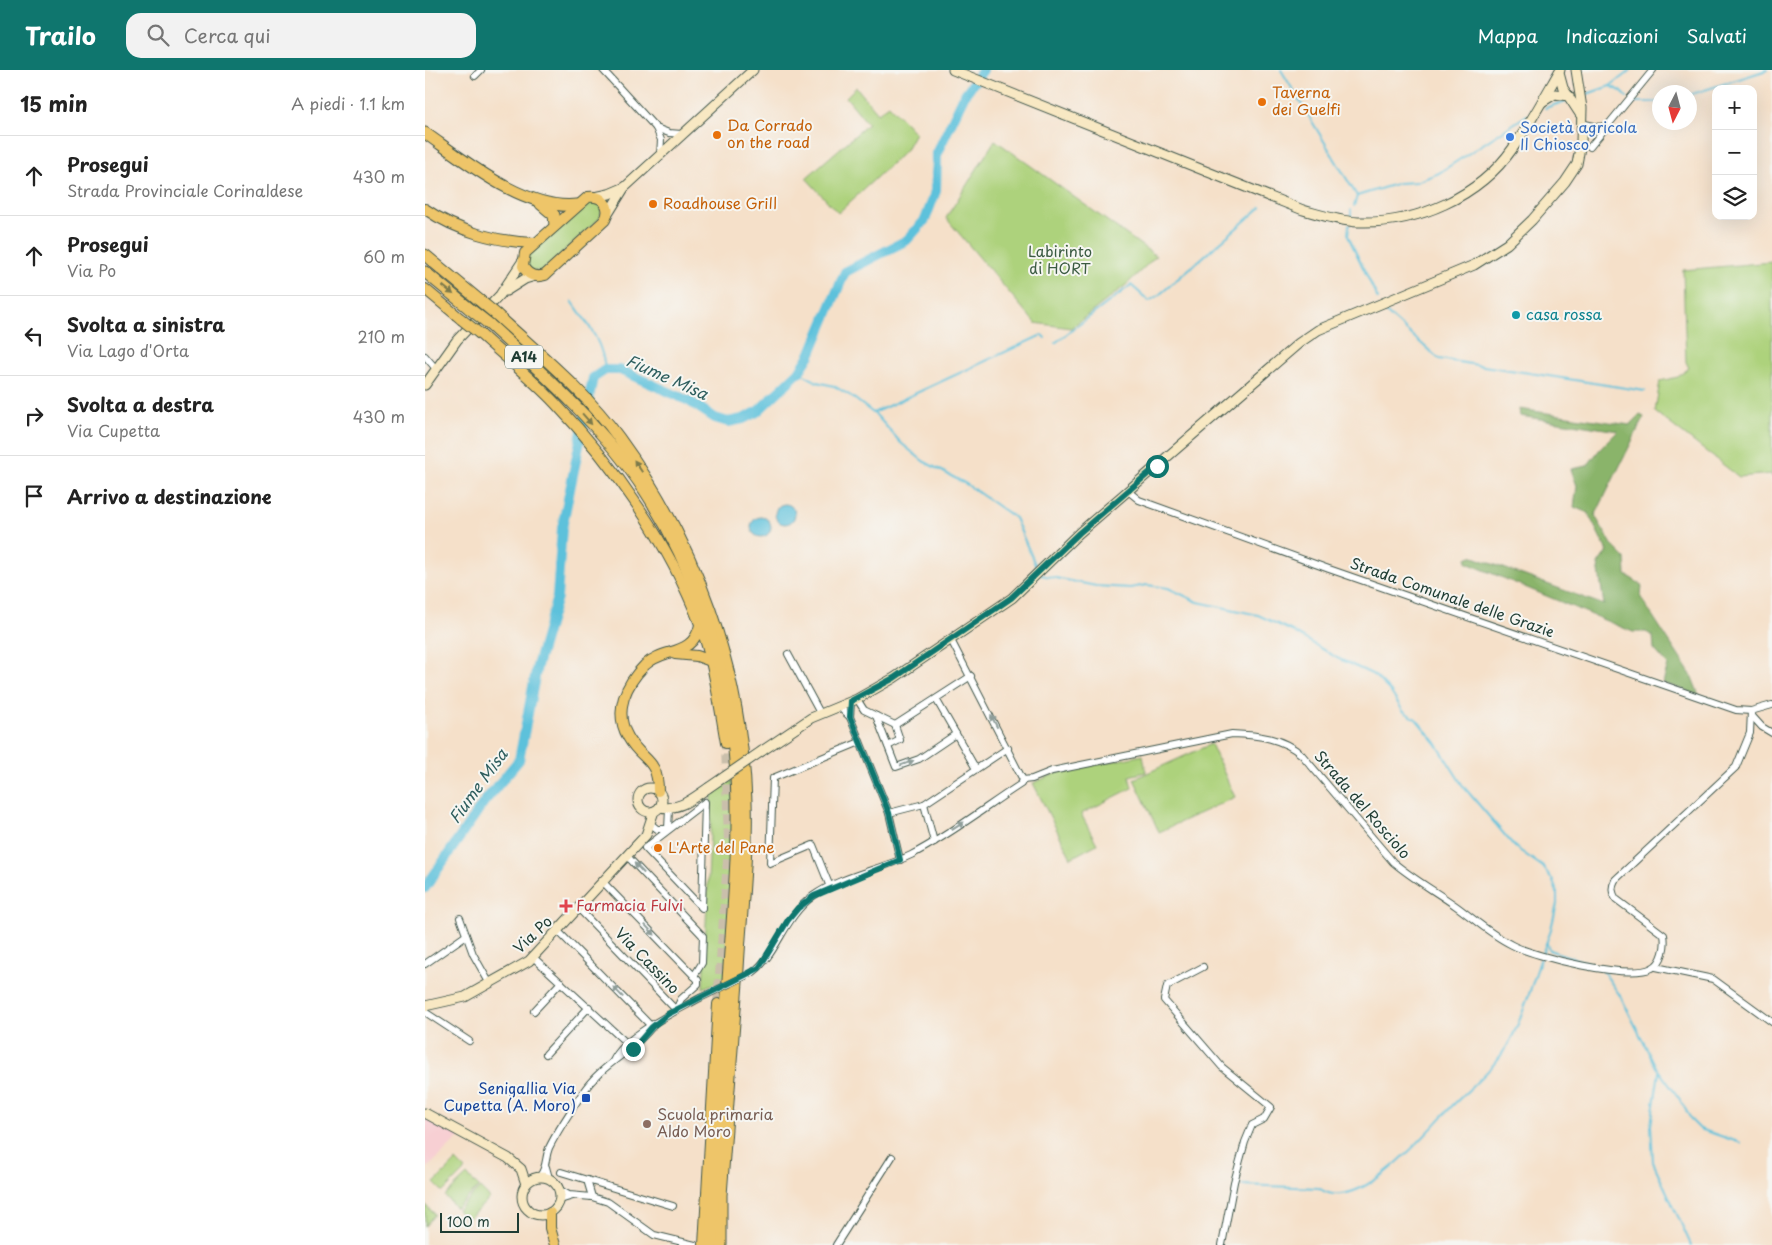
<!DOCTYPE html>
<html lang="it">
<meta charset="utf-8">
<style>
:root{--surface:#fff;--page:#f2f2f2;--text:#222;--muted:#767676;--line:#e0e0e0;--accent:#0f766e}
body{margin:0;font-family:"Playpen Sans",sans-serif;background:var(--page);color:var(--text)}
.controls{position:absolute;right:15px;top:15px;display:grid;overflow:hidden;border-radius:10px;box-shadow:0 5px 20px #0002}
.controls button{width:45px;height:45px;display:grid;place-items:center;padding:0;border:0;border-bottom:1px solid var(--line);background:var(--surface);color:var(--text);font:25px sans-serif}
.compass{position:absolute;left:1227px;top:15px;width:45px;height:45px;border-radius:50%;background:var(--surface);box-shadow:0 5px 20px #0002;rotate:186deg}
.scale{position:absolute;left:15px;bottom:12px;width:79px;box-sizing:border-box;padding-left:5px;border:2px solid #1f3d34;border-top:0;font-size:14px;line-height:18px;white-space:nowrap;color:#1f3d34;-webkit-text-stroke:4px #f6f6f2;paint-order:stroke}
.stop{position:absolute;width:15px;height:15px;margin:-11px;border:4px solid #0f766e;border-radius:50%;background:#fff}
.stop.end{background:#0f766e;border-color:#fff;box-shadow:0 1px 5px #0008}
.list{margin:0;padding:0;list-style:none}
h2{display:flex;justify-content:space-between;align-items:center;height:65px;margin:0;padding:0 20px;font-size:21px}
h2 small{font-size:16px;font-weight:400;color:var(--muted)}
.list li{display:grid;grid-template-columns:32px 1fr auto;gap:15px;align-items:center;box-sizing:border-box;height:80px;padding:0 20px;border-top:1px solid var(--line)}
.list b{display:block;font-size:19px;white-space:nowrap}
.list p{margin:0;font-size:16px;white-space:nowrap;color:var(--muted)}
.list em{font-size:16px;font-style:normal;color:var(--muted)}
.icon{flex:none;width:28px;height:28px;fill:none;stroke:currentColor;stroke-width:2;stroke-linecap:round;stroke-linejoin:round}
.map{position:relative;flex:none;width:1347px;height:1175px;overflow:hidden}
header{display:flex;align-items:center;gap:30px;box-sizing:border-box;height:70px;padding:0 25px;background:var(--accent);color:#fff}
header strong{font-size:24px}
nav{display:flex;gap:28px;margin-inline-start:auto;font-size:18px}
.search{width:350px;height:45px;background:var(--page);display:flex;align-items:center;gap:12px;box-sizing:border-box;padding:0 18px;border-radius:15px;color:var(--muted);font-size:19px}
main{display:flex}
aside{flex:1;background:var(--surface)}
.map>svg:first-child{display:block}
.built{fill:#f7cfd3}
.green{fill:#add27b;stroke:#668858}
.forest{fill:#8ab46b;stroke:#547850}
.water{fill:#5dc1db;stroke:#3e7f88}
.lines{fill:none;stroke-linecap:round;stroke-linejoin:round}
.stream{stroke:#5dc1db;stroke-width:2}
.river{stroke:#5dc1db;stroke-width:10}
.primary-tunnel{stroke:#cabfab;stroke-width:10;stroke-dasharray:10 5;stroke-linecap:butt}
.street-casing{stroke:#3f554a;stroke-width:8}
.secondary-casing{stroke:#3f554a;stroke-width:11}
.primary-casing{stroke:#3f554a;stroke-width:12}
.highway-casing{stroke:#3f554a;stroke-width:13}
.street{stroke:#fff;stroke-width:6}
.secondary{stroke:#f8e8c3;stroke-width:9}
.primary{stroke:#eec569;stroke-width:10}
.highway{stroke:#eec569;stroke-width:11}
.street-bridge-casing{stroke:#3f554a;stroke-width:8;stroke-linecap:butt}
.secondary-bridge-casing{stroke:#3f554a;stroke-width:11;stroke-linecap:butt}
.primary-bridge-casing{stroke:#3f554a;stroke-width:12;stroke-linecap:butt}
.highway-bridge-casing{stroke:#3f554a;stroke-width:13;stroke-linecap:butt}
.street-bridge{stroke:#fff;stroke-width:6}
.secondary-bridge{stroke:#f8e8c3;stroke-width:9}
.primary-bridge{stroke:#eec569;stroke-width:10}
.highway-bridge{stroke:#eec569;stroke-width:11}
.oneway{fill:#7c7a4c}
.oneway2{fill:#8f9e9a}
.route{stroke:#0f766e;stroke-width:6}
.food-dot{fill:#e8710a;stroke:#f6f6f2;stroke-width:2}
.shop-dot{fill:#3f7fe0;stroke:#f6f6f2;stroke-width:2}
.culture-dot{fill:#0f9aa8;stroke:#f6f6f2;stroke-width:2}
.health-dot{fill:#e0444e;stroke:#f6f6f2;stroke-width:2}
.transit-dot{fill:#1a4fb4;stroke:#f6f6f2;stroke-width:2}
.education-dot{fill:#8d6e63;stroke:#f6f6f2;stroke-width:2}
.labels{text-anchor:middle;stroke-width:4;stroke-linejoin:round;paint-order:stroke}
.shield{fill:#f6f6f2;stroke:#60746d;stroke-width:1}
.shield-label{font-size:14px;font-weight:bold;fill:#1f3d34}
.food-label{font-size:15px;fill:#c56008;stroke:#f6f6f2;text-anchor:start}
.shop-label{font-size:15px;fill:#366cbe;stroke:#f6f6f2;text-anchor:start}
.park-label{font-size:15px;fill:#3b5b42;stroke:#f6f6f2}
.culture-label{font-size:15px;fill:#0d838f;stroke:#f6f6f2;text-anchor:start}
.street-label{font-size:15px;fill:#1f3d34;stroke:#f6f6f2}
.health-label{font-size:15px;fill:#be3a42;stroke:#f6f6f2;text-anchor:start}
.transit-label{font-size:15px;fill:#164399;stroke:#f6f6f2;text-anchor:end}
.education-label{font-size:15px;fill:#785e54;stroke:#f6f6f2;text-anchor:start}
.water-label{font-size:16px;font-style:italic;fill:#2e5e5e;stroke:#f6f6f2}
</style>
<header>
<strong>Trailo</strong>
<div class="search"><svg class="icon" aria-label="search" viewBox="0 0 24 24"><circle cx="10" cy="10" r="6"/><path d="M15 15l6 6"/></svg>Cerca qui</div>
<nav><a>Mappa</a><a>Indicazioni</a><a>Salvati</a></nav>
</header>
<main>
<aside>
<h2>15 min<small>A piedi · 1.1 km</small></h2>
<ul class="list">
<li><svg class="icon" aria-label="ahead" viewBox="0 0 24 24"><path d="M12 20V5M6 11l6-6 6 6"/></svg><div><b>Prosegui</b><p>Strada Provinciale Corinaldese</p></div><em>430 m</em></li>
<li><svg class="icon" aria-label="ahead" viewBox="0 0 24 24"><path d="M12 20V5M6 11l6-6 6 6"/></svg><div><b>Prosegui</b><p>Via Po</p></div><em>60 m</em></li>
<li><svg class="icon" aria-label="left" viewBox="0 0 24 24"><path d="M17 20v-9H6M10 6l-5 5 5 5"/></svg><div><b>Svolta a sinistra</b><p>Via Lago d'Orta</p></div><em>210 m</em></li>
<li><svg class="icon" aria-label="right" viewBox="0 0 24 24"><path d="M7 20v-9h11M14 6l5 5-5 5"/></svg><div><b>Svolta a destra</b><p>Via Cupetta</p></div><em>430 m</em></li>
<li><svg class="icon" aria-label="arrive" viewBox="0 0 24 24"><path d="M6 21V4h12l-3 4 3 4H6"/></svg><div><b>Arrivo a destinazione</b></div></li>
</ul>
</aside>
<div class="map">
<svg width="1347" height="1175" viewBox="0 0 1347 1175">
<rect width="100%" height="100%" fill="#f6f6f2"/>
<filter id="ink" filterUnits="userSpaceOnUse"><feTurbulence type="fractalNoise" baseFrequency=".02" numOctaves="2"/><feDisplacementMap in="SourceGraphic" scale="10" xChannelSelector="R" yChannelSelector="G"/><feConvolveMatrix kernelMatrix="1 2 1 2 8 2 1 2 1" color-interpolation-filters="sRGB"/></filter>
<filter id="wash" filterUnits="userSpaceOnUse"><feTurbulence type="fractalNoise" baseFrequency=".0096" numOctaves="4" result="noise"/><feDisplacementMap in="SourceGraphic" scale="20" xChannelSelector="R" yChannelSelector="G"/><feGaussianBlur stdDeviation="1.12" result="paint"/><feColorMatrix in="noise" values="0 0 0 0 0 0 0 0 0 0 0 0 0 0 0 0 0 1.4 0 .05"/><feComposite in="paint" operator="in"/></filter>
<g filter="url(#wash)">
<rect width="100%" height="100%" fill="#f5e0c9"/>
<path class="built" d="M 0,1047 L 36,1066 L 0,1100 Z"/>
<g class="green">
<path d="M 431,17 L 453,43 L 464,35 L 490,63 L 480,81 L 413,143 L 381,108 L 443,54 L 421,27 Z"/>
<path d="M 570,70 L 731,186 L 701,215 L 646,258 L 610,253 L 521,148 Z"/>
<path d="M 169,130 L 177,136 L 175,148 L 117,201 L 105,201 L 99,187 L 158,133 Z"/>
<path d="M 1347,192 L 1347,407 L 1346,404 L 1314,407 L 1230,342 L 1235,311 L 1253,307 L 1264,298 L 1261,292 L 1258,200 Z"/>
<path d="M 786,674 L 810,727 L 734,762 L 709,709 Z"/>
<path d="M 718,685 L 721,702 L 704,706 L 707,718 L 656,744 L 672,774 L 646,788 L 608,713 L 634,702 Z"/>
<path d="M 307,710 L 308,760 L 300,909 L 278,918 L 287,723 Z"/>
<path d="M 31,1091 L 40,1100 L 18,1122 L 9,1113 Z"/>
<path d="M 42,1105 L 54,1117 L 31,1138 L 20,1126 Z"/>
<path d="M 55,1118 L 65,1128 L 42,1150 L 32,1140 Z"/>
<path d="M 0,1135 L 10,1144 L 0,1156 Z"/>
</g>
<path class="forest" d="M 1094,339 L 1205,355 L 1215,345 L 1219,347 L 1170,446 L 1188,476 L 1200,488 L 1201,505 L 1217,515 L 1216,528 L 1266,605 L 1274,625 L 1238,613 L 1243,595 L 1229,579 L 1228,566 L 1221,562 L 1208,562 L 1042,493 L 1042,488 L 1046,486 L 1179,535 L 1173,494 L 1182,481 L 1163,443 L 1149,437 L 1152,416 L 1146,399 L 1162,396 L 1175,379 L 1193,361 L 1095,346 Z"/>
<g class="water">
<circle cx="360" cy="444" r="10"/>
<circle cx="336" cy="457" r="10"/>
</g>
<g class="lines">
<g class="stream">
<path d="M 856,0 L 932,126"/>
<path d="M 1185,16 L 1196,21 L 1202,27"/>
<path d="M 1159,25 L 1185,16 L 1206,0"/>
<path d="M 1264,25 L 1342,0"/>
<path d="M 1207,32 L 1234,32"/>
<path d="M 1120,38 L 1141,31"/>
<path d="M 932,126 L 974,113 L 991,112 L 1014,103 L 1102,45"/>
<path d="M 929,136 L 932,126"/>
<path d="M 926,148 L 926,140"/>
<path d="M 924,155 L 923,166 L 953,229"/>
<path d="M 147,231 C 162,253 178,272 180,300"/>
<path d="M 956,238 L 1014,289 L 1220,321"/>
<path d="M 630,273 L 706,215 L 724,231 L 734,225 L 836,137"/>
<path d="M 374,302 L 392,312 L 409,316 L 426,326 L 452,346 L 476,373 L 498,391 L 541,414 L 590,448 L 612,499"/>
<path d="M 448,343 L 617,265 L 620,268"/>
<path d="M 616,505 L 671,516 L 705,518 L 722,515 L 743,518 L 773,532 L 833,545 L 867,561 L 912,588 L 949,605 L 965,621 L 978,641 L 991,649 L 1011,673 L 1038,716 L 1090,777 L 1118,797 L 1127,809 L 1132,822 L 1132,834 L 1125,863 L 1117,884"/>
<path d="M 1122,873 L 1124,880 L 1169,895"/>
<path d="M 1178,901 L 1196,927 L 1231,997 L 1254,1028 L 1267,1051 L 1275,1059 L 1316,1073"/>
<path d="M 1234,1002 L 1226,1055 L 1228,1092 L 1266,1175"/>
<path d="M 816,1115 L 894,1118 C 932,1148 1004,1061 1027,1036 C 1048,1015 1071,997 1085,971 C 1099,945 1106,916 1116,888"/>
</g>
<path class="river" d="M 0,818 L 59,732 L 94,690 L 112,596 L 132,527 L 137,458 L 168,308 L 180,300 L 195,300 L 264,331 L 290,348 L 303,352 L 318,349 L 332,342 L 374,302 L 385,285 L 420,202 L 482,170 L 500,150 L 511,121 L 512,83 L 540,24 L 558,0"/>
</g>
</g>
<g filter="url(#ink)">
<g class="lines">
<path class="primary-tunnel" d="M 293,934 L 304,775 L 301,673"/>
<defs>
<g id="street">
<path d="M 178,0 L 231,58 L 236,70 L 235,84"/>
<path d="M 50,6 L 56,0"/>
<path d="M 1156,53 L 1173,57 L 1180,56"/>
<path d="M 231,58 L 244,63 L 257,64"/>
<path d="M 1165,77 L 1228,0"/>
<path d="M 0,286 L 12,300"/>
<path d="M 703,421 L 714,430 L 904,499 L 1311,640 L 1326,641 L 1347,635"/>
<path d="M 526,570 L 598,710"/>
<path d="M 363,584 L 395,643"/>
<path d="M 432,629 L 439,640 L 470,655"/>
<path d="M 511,629 L 551,699"/>
<path d="M 413,636 L 425,647 L 426,631"/>
<path d="M 451,646 L 471,697 L 494,689 L 531,664"/>
<path d="M 1327,646 L 1337,657 L 1347,663"/>
<path d="M 425,647 L 464,743 L 475,790"/>
<path d="M 470,655 L 546,606"/>
<path d="M 463,676 L 475,670 L 470,655"/>
<path d="M 598,710 L 607,709 L 627,701 L 807,664 C 833,665 858,668 877,685 L 968,792 C 988,809 1010,821 1031,836 C 1049,849 1066,865 1087,875 C 1111,887 1203,910 1227,898 C 1238,893 1241,875 1239,865 L 1191,829 C 1187,822 1186,818 1190,810 L 1311,697 L 1325,663 L 1326,641"/>
<path d="M 280,732 L 277,838 L 220,778 Z"/>
<path d="M 499,734 L 509,772"/>
<path d="M 464,743 L 499,734 L 583,678"/>
<path d="M 226,754 L 232,759 L 243,759 L 244,739"/>
<path d="M 202,786 L 278,866 L 277,893 L 269,906"/>
<path d="M 178,812 L 273,910 L 273,914 L 256,929 L 251,940"/>
<path d="M 405,817 L 388,775 L 345,793 L 348,708 L 435,672"/>
<path d="M 154,839 L 251,940"/>
<path d="M 35,848 L 48,884 L 65,914"/>
<path d="M 133,861 L 227,957"/>
<path d="M 108,887 L 208,979"/>
<path d="M 0,894 L 40,866"/>
<path d="M 778,897 L 742,916 L 739,930 L 797,997 L 846,1037 L 839,1049 L 827,1055 L 820,1072 L 809,1112 L 797,1175"/>
<path d="M 1231,897 L 1288,909 L 1347,952"/>
<path d="M 327,903 C 353,884 358,848 388,826 C 416,806 455,800 486,785 C 525,765 559,738 596,714 L 598,710"/>
<path d="M 109,941 L 136,912"/>
<path d="M 0,942 L 44,971"/>
<path d="M 121,984 L 164,937"/>
<path d="M 188,991 C 201,964 250,942 275,928"/>
<path d="M 121,1097 L 124,1108"/>
<path d="M 136,1102 L 248,1136"/>
<path d="M 115,1106 C 122,1097 120,1088 124,1078 C 133,1059 147,1040 158,1022 C 177,994 205,984 227,957"/>
<path d="M 162,1110 L 167,1127"/>
<path d="M 135,1120 L 144,1125 L 167,1127 L 183,1132 L 229,1165 L 270,1175"/>
<path d="M 135,1130 L 148,1126"/>
<path d="M 411,1175 L 467,1087"/>
</g>
<g id="secondary">
<path d="M 528,0 L 878,140 C 896,145 914,151 933,152 C 992,154 1054,127 1088,78 C 1105,54 1120,26 1135,0"/>
<path d="M 1134,3 L 1138,18 L 1155,44"/>
<path d="M 1117,32 L 1130,24 L 1144,26"/>
<path d="M 170,127 L 184,124 L 198,118"/>
<path d="M 183,144 L 199,118 L 328,0"/>
<path d="M 81,221 L 100,209 L 110,206"/>
<path d="M 0,315 L 32,270 L 75,225 L 97,192"/>
<path d="M 337,681 L 386,648 L 432,629 L 469,608 L 587,528 L 654,463 L 874,273 L 893,260 L 1049,195 L 1082,174 L 1107,150 L 1140,112 L 1152,94 L 1156,72 L 1157,38 L 1151,0"/>
<circle cx="225" cy="730" r="12"/>
<path d="M 235,737 C 254,741 268,728 283,718"/>
<path d="M 0,936 L 40,927 L 104,891 L 221,765 L 229,741"/>
<path d="M 0,1043 L 83,1088 L 96,1099 L 101,1114"/>
<circle cx="116" cy="1126" r="19"/>
</g>
<g id="primary">
<path d="M 163,127 C 178,125 187,137 180,150 L 120,205 C 110,208 102,205 98,196 L 100,183 Z"/>
<path d="M 0,139 C 32,161 72,172 110,173"/>
<path d="M 0,219 L 36,249"/>
<path d="M 55,264 C 80,287 107,309 130,333 C 190,396 244,473 275,554 C 289,592 294,633 301,673"/>
<path d="M 250,584 L 272,586 L 286,591"/>
<path d="M 233,721 C 233,687 217,692 203,667 C 188,641 201,614 220,595 C 239,577 268,587 275,555"/>
<path d="M 125,1143 L 125,1158 L 130,1175"/>
<path d="M 279,1175 L 293,934"/>
</g>
<g id="highway">
<path d="M 0,63 C 40,91 100,141 152,135"/>
<path d="M 116,134 L 129,145 L 130,155"/>
<path d="M 0,185 L 54,230"/>
<path d="M 0,202 L 45,239"/>
<path d="M 72,245 C 114,284 161,322 194,368 C 272,475 316,598 321,731 C 323,787 316,843 313,899 C 307,974 302,1050 296,1125 L 296,1175"/>
<path d="M 64,254 C 120,305 178,357 220,421 C 268,495 298,584 308,671 C 317,746 309,822 304,896 C 299,972 294,1048 288,1124 L 287,1175"/>
</g>
</defs>
<use href="#street" class="street-casing"/>
<use href="#secondary" class="secondary-casing"/>
<use href="#primary" class="primary-casing"/>
<use href="#highway" class="highway-casing"/>
<use href="#street" class="street"/>
<use href="#secondary" class="secondary"/>
<use href="#primary" class="primary"/>
<use href="#highway" class="highway"/>
<defs>
<path id="street-bridge" d="M 275,928 L 327,903"/>
<path id="secondary-bridge" d="M 283,718 L 337,681"/>
<path id="primary-bridge" d="M 36,249 L 55,264"/>
<g id="highway-bridge">
<path d="M 54,230 L 72,245"/>
<path d="M 45,239 L 64,254"/>
</g>
</defs>
<use href="#street-bridge" class="street-bridge-casing"/>
<use href="#secondary-bridge" class="secondary-bridge-casing"/>
<use href="#primary-bridge" class="primary-bridge-casing"/>
<use href="#highway-bridge" class="highway-bridge-casing"/>
<use href="#street-bridge" class="street-bridge"/>
<use href="#secondary-bridge" class="secondary-bridge"/>
<use href="#primary-bridge" class="primary-bridge"/>
<use href="#highway-bridge" class="highway-bridge"/>
</g>
<defs><path id="oneway-solid" d="M-6-.8H1V-3.2L6.5 0L1 3.2V.8H-6Z" transform="scale(1.25)"/></defs>
<g class="oneway">
<use href="#oneway-solid" transform="translate(23 220) rotate(39)"/>
<use href="#oneway-solid" transform="translate(162 349) rotate(49)"/>
<use href="#oneway-solid" transform="translate(213 396) rotate(-124)"/>
</g>
<g class="oneway2">
<use href="#oneway-solid" transform="translate(569 651) rotate(-117)"/>
<use href="#oneway-solid" transform="translate(482 693) rotate(-20)"/>
<use href="#oneway-solid" transform="translate(533 756) rotate(-34)"/>
<use href="#oneway-solid" transform="translate(214 798) rotate(-133)"/>
<use href="#oneway-solid" transform="translate(225 860) rotate(46)"/>
<use href="#oneway-solid" transform="translate(193 922) rotate(-134)"/>
</g>
</g>
<g class="lines" filter="url(#ink)">
<path class="route" d="M 208,979 L 227,957 L 243,944 L 334,898 L 363,850 L 373,838 L 389,826 L 475,790 L 464,743 L 425,647 L 426,631 L 469,608 L 586,528 L 654,463 L 732,396"/>
</g>
<g class="food-dot">
<circle cx="837" cy="32" r="5"/>
<circle cx="292" cy="65" r="5"/>
<circle cx="228" cy="134" r="5"/>
<circle cx="233" cy="778" r="5"/>
</g>
<circle class="shop-dot" cx="1085" cy="67" r="5"/>
<circle class="culture-dot" cx="1091" cy="245" r="5"/>
<path class="health-dot" d="M138.5 828.5h5v5h5v5h-5v5h-5v-5h-5v-5h5z"/>
<rect class="transit-dot" x="156" y="1023" width="10" height="10" rx="2.5"/>
<circle class="education-dot" cx="222" cy="1054" r="5"/>
<g class="labels">
<rect class="shield" x="80" y="275.5" width="38" height="23" rx="4"/>
<g class="shield-label">
<text x="99" y="292">A14</text>
</g>
<g class="food-label">
<text x="847" y="28">Taverna<tspan x="847" dy="17">dei Guelfi</tspan></text>
<text x="302" y="61">Da Corrado<tspan x="302" dy="17">on the road</tspan></text>
<text x="238" y="139">Roadhouse Grill</text>
<text x="243" y="783">L'Arte del Pane</text>
</g>
<g class="shop-label">
<text x="1095" y="63">Società agricola<tspan x="1095" dy="17">Il Chiosco</tspan></text>
</g>
<g class="park-label">
<text x="635" y="187">Labirinto<tspan x="635" dy="17">di HORT</tspan></text>
</g>
<g class="culture-label">
<text x="1101" y="250">casa rossa</text>
</g>
<g class="street-label">
<text transform="translate(1027 528) rotate(19)" y="5">Strada Comunale delle Grazie</text>
<text transform="translate(937 735) rotate(49)" y="5">Strada del Rosciolo</text>
<text transform="translate(108 865) rotate(-43)" y="5">Via Po</text>
<text transform="translate(222 891) rotate(46)" y="5">Via Cassino</text>
</g>
<g class="health-label">
<text x="151" y="841">Farmacia Fulvi</text>
</g>
<g class="transit-label">
<text x="151" y="1024">Senigallia Via<tspan x="151" dy="17">Cupetta (A. Moro)</tspan></text>
</g>
<g class="education-label">
<text x="232" y="1050">Scuola primaria<tspan x="232" dy="17">Aldo Moro</tspan></text>
</g>
<g class="water-label">
<text transform="translate(242 307) rotate(24)" y="6">Fiume Misa</text>
<text transform="translate(53 716) rotate(-54)" y="6">Fiume Misa</text>
</g>
</g>
</svg>
<div class="controls">
<button>+</button>
<button>−</button>
<button><svg class="icon" aria-label="layers" viewBox="0 0 24 24"><path d="M12 4l9 5-9 5-9-5zM3 14l9 5 9-5"/></svg></button>
</div>
<svg class="compass" viewBox="-18 -18 36 36"><path d="M0-13l5 13h-10z" fill="#e53935"/><path d="M0 13l5-13h-10z" fill="#767676"/></svg>
<div class="scale">100 m</div>
<div class="stop" style="left:732px;top:396px"></div>
<div class="stop end" style="left:208px;top:979px"></div>
</div>
</main>
